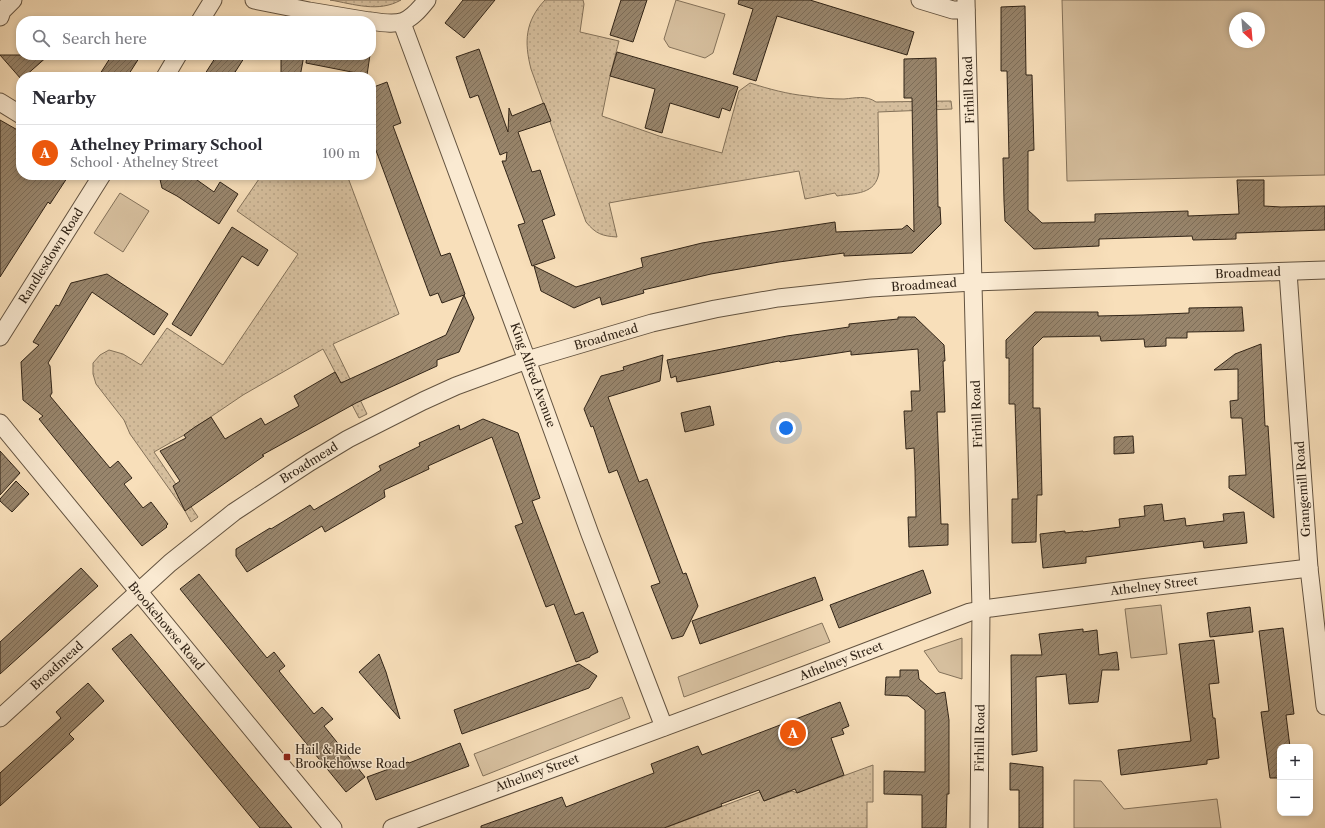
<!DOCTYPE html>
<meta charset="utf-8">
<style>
:root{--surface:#fff;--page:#f2f2f3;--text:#2b2b33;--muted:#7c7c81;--line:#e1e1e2;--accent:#ea580c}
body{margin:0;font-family:"Libre Caslon Text",serif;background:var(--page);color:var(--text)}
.controls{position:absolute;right:12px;bottom:12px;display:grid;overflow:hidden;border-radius:8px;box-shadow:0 2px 6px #0003}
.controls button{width:36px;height:36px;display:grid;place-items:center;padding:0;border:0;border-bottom:1px solid var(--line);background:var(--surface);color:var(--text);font:20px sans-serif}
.compass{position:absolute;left:1229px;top:12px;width:36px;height:36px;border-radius:50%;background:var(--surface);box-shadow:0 2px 6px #0003;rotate:154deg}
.you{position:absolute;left:786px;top:428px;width:14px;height:14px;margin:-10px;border:3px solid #fff;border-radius:50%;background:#1a73e8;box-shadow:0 0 0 6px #1a73e833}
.badge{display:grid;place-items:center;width:26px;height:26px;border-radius:50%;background:var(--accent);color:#fff;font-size:13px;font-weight:700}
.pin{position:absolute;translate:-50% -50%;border:2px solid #fff;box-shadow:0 1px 4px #0006}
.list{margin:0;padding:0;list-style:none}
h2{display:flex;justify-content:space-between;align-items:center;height:52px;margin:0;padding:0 16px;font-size:17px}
h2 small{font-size:13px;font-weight:400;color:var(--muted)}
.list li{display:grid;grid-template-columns:26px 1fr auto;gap:12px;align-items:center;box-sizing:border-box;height:56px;padding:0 16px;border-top:1px solid var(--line)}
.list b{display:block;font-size:15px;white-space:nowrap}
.list p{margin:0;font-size:13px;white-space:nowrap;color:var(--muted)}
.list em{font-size:13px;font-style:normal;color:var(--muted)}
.icon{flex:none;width:22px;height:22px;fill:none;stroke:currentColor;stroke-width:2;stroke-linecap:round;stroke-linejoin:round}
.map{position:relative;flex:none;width:1325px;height:828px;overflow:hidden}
.search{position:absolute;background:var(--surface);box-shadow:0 2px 6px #0003;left:16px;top:16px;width:360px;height:44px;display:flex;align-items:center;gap:10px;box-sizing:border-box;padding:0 14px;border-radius:16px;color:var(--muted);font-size:15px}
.panel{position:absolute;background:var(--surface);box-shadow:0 2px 6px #0003;left:16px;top:72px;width:360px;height:108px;border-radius:16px}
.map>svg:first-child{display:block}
.grass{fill:#d6bf9e;stroke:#84725a;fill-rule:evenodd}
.park{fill:url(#park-dots);stroke:#84725a}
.building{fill:url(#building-hatch);stroke:#312417}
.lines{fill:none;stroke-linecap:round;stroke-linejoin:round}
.minor-casing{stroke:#635340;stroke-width:19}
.minor{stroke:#faead2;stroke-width:17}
.poi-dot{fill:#8f2418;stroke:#faead2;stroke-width:1.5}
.labels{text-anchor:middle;stroke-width:3;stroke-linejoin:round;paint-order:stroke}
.street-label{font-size:12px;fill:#312417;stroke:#faead2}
.poi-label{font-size:12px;fill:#312417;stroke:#faead2;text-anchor:start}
</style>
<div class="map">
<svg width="1325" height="828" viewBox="0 0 1325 828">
<defs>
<pattern id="park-dots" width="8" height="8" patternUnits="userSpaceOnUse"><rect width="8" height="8" fill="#d6bf9e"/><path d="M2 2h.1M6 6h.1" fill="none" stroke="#b8a487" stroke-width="1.8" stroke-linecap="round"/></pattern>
<pattern id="building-hatch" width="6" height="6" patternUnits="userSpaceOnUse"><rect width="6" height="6" fill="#98856c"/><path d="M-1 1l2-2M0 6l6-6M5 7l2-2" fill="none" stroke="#7d6d58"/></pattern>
</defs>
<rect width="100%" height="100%" fill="#f8dfba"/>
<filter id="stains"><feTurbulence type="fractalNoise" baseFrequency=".005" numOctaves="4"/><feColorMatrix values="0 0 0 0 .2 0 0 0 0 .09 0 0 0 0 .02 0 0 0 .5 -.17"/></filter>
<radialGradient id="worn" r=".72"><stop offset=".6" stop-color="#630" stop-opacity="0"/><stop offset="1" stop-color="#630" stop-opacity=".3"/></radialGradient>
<g class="grass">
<path d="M 676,0 L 725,14 L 713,53 L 705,58 L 669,47 L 664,39 Z"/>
<path d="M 1062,0 L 1325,0 L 1325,175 L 1067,181 ZM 1235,18 L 1259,18 L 1259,42 L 1235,42 Z"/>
<path d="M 120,193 L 149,211 L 123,252 L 94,233 Z"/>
<path d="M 1161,605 L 1167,654 L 1131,658 L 1125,609 Z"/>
<path d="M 822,623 L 830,642 L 684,697 L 678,677 Z"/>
<path d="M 962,638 L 962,679 L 939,672 L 924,651 Z"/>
<path d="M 622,697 L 630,718 L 483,776 L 474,754 Z"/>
<path d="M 1074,780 L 1101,781 L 1124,809 L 1217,799 L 1221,828 L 1074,828 Z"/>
</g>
<g class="park">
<path d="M 330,0 L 401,0 C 378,13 354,4 330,0 Z"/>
<path d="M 545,0 L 583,0 L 584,4 L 580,32 L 619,41 L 610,76 L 602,116 L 659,136 L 722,153 L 739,91 L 750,83 C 769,89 787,94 807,96 C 819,98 832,99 844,99 C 856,98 866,95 876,102 L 951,101 L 952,109 L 878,112 L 879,172 C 876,195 855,193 837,196 L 835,193 L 805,199 L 799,171 L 625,200 L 609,203 L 617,237 C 602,236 596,234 586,222 L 531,69 C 524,42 525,21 545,0 Z"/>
<path d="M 254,175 L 347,175 L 399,314 L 333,344 L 367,414 L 359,418 L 323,349 L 243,395 L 184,435 L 154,452 L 198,517 L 191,522 L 185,511 L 130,434 L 124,420 L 96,384 L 93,374 L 93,363 L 100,355 L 109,350 L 123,354 L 141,365 L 167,328 L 223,365 L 298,254 L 237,211 L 259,179 Z"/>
<path d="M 873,765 L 873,802 L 867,802 L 867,828 L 665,828 L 760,792 L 764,801 L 792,791 L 797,793 Z"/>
</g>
<g class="building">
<path d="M 463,0 L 495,0 L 464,38 L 445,23 Z"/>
<path d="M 621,0 L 647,0 L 633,42 L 610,35 Z"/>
<path d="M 739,0 L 810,0 L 914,32 L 907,55 L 777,16 L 756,81 L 733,74 L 753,9 L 738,4 Z"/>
<path d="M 1025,6 L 1026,75 L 1032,75 L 1034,150 L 1028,151 L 1028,210 L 1042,223 L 1095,222 L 1095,214 L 1188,211 L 1188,216 L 1239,214 L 1237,180 L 1264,180 L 1264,206 L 1281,207 L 1325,206 L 1325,230 L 1236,233 L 1236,239 L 1193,240 L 1192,236 L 1099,239 L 1099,246 L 1034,249 L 1005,221 L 1004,201 L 1003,158 L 1009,158 L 1008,113 L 1007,71 L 1001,71 L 1001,7 Z"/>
<path d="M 479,49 L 508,132 L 509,108 L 512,116 L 544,103 L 551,121 L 518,132 L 532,172 L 540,170 L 555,215 L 542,220 L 555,258 L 532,266 L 518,225 L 525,223 L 502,161 L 506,161 L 507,152 L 500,155 L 478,95 L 470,98 L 456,57 Z"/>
<path d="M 617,52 L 738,87 L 730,111 L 722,108 L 719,118 L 670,103 L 662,133 L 645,128 L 655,89 L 610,76 Z"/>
<path d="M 0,55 L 49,55 L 24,77 L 21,77 L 21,79 Z"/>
<path d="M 112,55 L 141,55 L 127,77 L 98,77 Z"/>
<path d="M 217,55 L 246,55 L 232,77 L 203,77 Z"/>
<path d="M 281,55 L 304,55 L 300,77 L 281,77 Z"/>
<path d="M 307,55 L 370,55 L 367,75 L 306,63 Z"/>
<path d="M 936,58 L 938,207 L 940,207 L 941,224 L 912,253 L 844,256 L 844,253 L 779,262 L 711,274 L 643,290 L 644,293 L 602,305 L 600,297 L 574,308 L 541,291 L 534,266 L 576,287 L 643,267 L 641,258 L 702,243 L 744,236 L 835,222 L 836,232 L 902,229 L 907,225 L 914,232 L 912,98 L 904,98 L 904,59 Z"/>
<path d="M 387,82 L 401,123 L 393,126 L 441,256 L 450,253 L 465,294 L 464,295 L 474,318 L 459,352 L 437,360 L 437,366 L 356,403 L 262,455 L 264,456 L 185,511 L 173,486 L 180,481 L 160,451 L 186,438 L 184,435 L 195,427 L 211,417 L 225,439 L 261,418 L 265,425 L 299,406 L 294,396 L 335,372 L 341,383 L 446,335 L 464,295 L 442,303 L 438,293 L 430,296 L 371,137 L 371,88 Z"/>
<path d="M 0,120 L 21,132 L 21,175 L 69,175 L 50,204 L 48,202 L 0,277 Z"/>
<path d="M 159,175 L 190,175 L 214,192 L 220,182 L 238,194 L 219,224 L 177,196 L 162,188 Z"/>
<path d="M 232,227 L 268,250 L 258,266 L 242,256 L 191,336 L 172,324 Z"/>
<path d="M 107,274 L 168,314 L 154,335 L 92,292 L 48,363 L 50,366 L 52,393 L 50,396 L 110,468 L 118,461 L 132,478 L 124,484 L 143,508 L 151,502 L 168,524 L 166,526 L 167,527 L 142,546 L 39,419 L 43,416 L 23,400 L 21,362 L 39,345 L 33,342 L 56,305 L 59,306 L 71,283 Z"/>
<path d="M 1242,307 L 1244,331 L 1187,332 L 1187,338 L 1166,338 L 1166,346 L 1145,347 L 1144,339 L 1101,341 L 1100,336 L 1043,337 L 1033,347 L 1033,408 L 1040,408 L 1042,495 L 1037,495 L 1036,542 L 1012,543 L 1012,499 L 1018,499 L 1015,404 L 1009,404 L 1009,358 L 1006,358 L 1006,340 L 1035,312 L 1098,312 L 1098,316 L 1143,315 L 1189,313 L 1189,308 Z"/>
<path d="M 898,317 L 915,317 L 944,345 L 945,361 L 943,361 L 945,412 L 937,412 L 941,524 L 948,524 L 948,545 L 909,547 L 908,517 L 916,517 L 915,470 L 914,448 L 906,449 L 904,411 L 912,411 L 911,391 L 920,391 L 918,349 L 851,355 L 851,351 L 780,362 L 779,361 L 677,382 L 676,376 L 671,378 L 667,360 L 787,336 L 849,327 L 849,324 L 898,319 Z"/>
<path d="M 1261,344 L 1265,426 L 1268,426 L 1274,518 L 1229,488 L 1229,476 L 1246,475 L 1242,418 L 1231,418 L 1230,401 L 1238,400 L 1238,369 L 1214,370 L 1235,354 Z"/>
<path d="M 663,355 L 660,381 L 608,397 L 639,482 L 647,479 L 683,574 L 686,573 L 698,606 L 683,636 L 672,639 L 651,586 L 660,583 L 617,470 L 609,473 L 593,426 L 591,427 L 584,409 L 601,376 L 624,370 L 623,367 Z"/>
<path d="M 710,406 L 714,425 L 685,432 L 681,413 Z"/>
<path d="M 483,419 L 518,433 L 540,498 L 532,501 L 575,615 L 583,612 L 598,652 L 590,656 L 590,657 L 576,662 L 554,604 L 546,607 L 515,526 L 523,523 L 492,437 L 428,466 L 429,469 L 384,490 L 385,497 L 325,532 L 322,526 L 247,572 L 236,556 L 236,549 L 270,528 L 271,529 L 310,505 L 314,510 L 381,470 L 379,466 L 420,446 L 419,443 L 459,425 L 460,430 Z"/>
<path d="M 1133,436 L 1134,453 L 1114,454 L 1114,437 Z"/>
<path d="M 0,451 L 20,473 L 0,495 Z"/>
<path d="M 16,481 L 29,494 L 12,512 L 0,501 L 0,499 Z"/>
<path d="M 1162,504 L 1164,521 L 1185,518 L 1186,526 L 1224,521 L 1223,514 L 1244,512 L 1247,543 L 1204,548 L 1203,541 L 1086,557 L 1086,563 L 1043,568 L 1040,534 L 1065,531 L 1065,533 L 1083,531 L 1083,532 L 1120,527 L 1119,519 L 1145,516 L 1144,506 Z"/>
<path d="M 81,568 L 98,586 L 0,674 L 0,642 Z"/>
<path d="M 923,570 L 931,593 L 839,628 L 830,605 Z"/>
<path d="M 199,574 L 267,658 L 274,652 L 285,666 L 279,671 L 314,714 L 322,707 L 333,719 L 324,726 L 365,777 L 346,792 L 180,589 Z"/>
<path d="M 815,577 L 823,600 L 700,644 L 692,621 Z"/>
<path d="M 1250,607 L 1253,632 L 1210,637 L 1207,613 Z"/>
<path d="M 1283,628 L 1294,714 L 1286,715 L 1290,747 L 1280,747 L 1280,778 L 1270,778 L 1261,712 L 1269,711 L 1259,631 Z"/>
<path d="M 1083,629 L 1083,632 L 1097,630 L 1099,655 L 1117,652 L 1119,670 L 1102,670 L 1098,702 L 1069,704 L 1066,674 L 1036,677 L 1037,751 L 1012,755 L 1011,655 L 1042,655 L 1039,634 Z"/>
<path d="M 131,634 L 203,721 L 292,828 L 260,828 L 202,758 L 112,649 Z"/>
<path d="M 1214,640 L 1219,683 L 1209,684 L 1213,718 L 1215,718 L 1219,758 L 1207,760 L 1207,764 L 1121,775 L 1118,750 L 1191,741 L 1179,644 Z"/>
<path d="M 379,654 L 386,672 L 400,719 L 359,672 Z"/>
<path d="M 579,664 L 597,676 L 589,688 L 462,734 L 454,710 Z"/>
<path d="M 900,670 L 918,670 L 919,679 L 936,694 L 945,692 L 949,720 L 949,794 L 947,794 L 946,828 L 922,828 L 922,795 L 884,794 L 884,771 L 925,772 L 925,710 L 908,696 L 885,695 L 886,677 L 900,677 Z"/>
<path d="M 88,683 L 104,701 L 69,734 L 74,739 L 0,806 L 0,773 L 61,718 L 56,712 Z"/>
<path d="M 840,702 L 849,726 L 842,729 L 844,734 L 831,738 L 844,775 L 797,793 L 795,789 L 764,801 L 759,790 L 721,804 L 722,806 L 664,828 L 481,828 L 481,826 L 562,797 L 566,807 L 654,773 L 651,764 L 698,746 L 702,755 Z"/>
<path d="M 460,743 L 469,766 L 376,800 L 367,777 L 408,762 L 409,763 Z"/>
<path d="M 1010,763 L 1043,767 L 1043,828 L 1019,828 L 1019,790 L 1010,790 Z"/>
</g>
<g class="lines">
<defs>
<g id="minor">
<path d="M 254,0 L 309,11 L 369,21"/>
<path d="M 920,0 L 953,10 L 966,10"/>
<path d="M 966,0 L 981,609 L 979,828"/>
<path d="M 0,17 L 2,11 L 13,0"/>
<path d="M 200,21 L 213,0"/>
<path d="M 371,21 C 401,26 408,24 427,0"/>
<path d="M 402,23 L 527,360 L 590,534 L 664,727"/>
<path d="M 165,77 L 178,55"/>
<path d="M 0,102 L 21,115"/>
<path d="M 1288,272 L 1309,568 L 1325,706"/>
<path d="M 0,337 L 102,175"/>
<path d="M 0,423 L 333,828"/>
<path d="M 0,718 L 170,563 L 234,512 L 310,462 L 348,439 L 423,401 L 456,386 L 527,360 L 652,323 L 715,309 L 778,298 L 871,288 L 973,282 L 1325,270"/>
<path d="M 392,828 L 805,675 L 970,612 L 991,608 L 1141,588 L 1309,568"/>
</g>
</defs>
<use href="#minor" class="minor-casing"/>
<use href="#minor" class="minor"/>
</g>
<rect class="poi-dot" x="283" y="753" width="8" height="8" rx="2"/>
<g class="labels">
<g class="street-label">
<text transform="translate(969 90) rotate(-92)" y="4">Firhill Road</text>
<text transform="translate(51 256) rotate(-58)" y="4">Randlesdown Road</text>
<text transform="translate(1248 273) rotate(-2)" y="4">Broadmead</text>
<text transform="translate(924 285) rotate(-4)" y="4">Broadmead</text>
<text transform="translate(606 337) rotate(-16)" y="4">Broadmead</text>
<text transform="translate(533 375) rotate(70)" y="4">King Alfred Avenue</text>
<text transform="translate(977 414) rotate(-92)" y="4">Firhill Road</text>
<text transform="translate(309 463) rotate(-32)" y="4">Broadmead</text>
<text transform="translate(1303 489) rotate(-94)" y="4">Grangemill Road</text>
<text transform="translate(1154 586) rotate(-7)" y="4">Athelney Street</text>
<text transform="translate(166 626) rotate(50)" y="4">Brookehowse Road</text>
<text transform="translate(841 661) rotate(-21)" y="4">Athelney Street</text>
<text transform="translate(57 666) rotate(-42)" y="4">Broadmead</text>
<text transform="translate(980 738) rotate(-89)" y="4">Firhill Road</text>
<text transform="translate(537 773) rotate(-20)" y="4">Athelney Street</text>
</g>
<g class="poi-label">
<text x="295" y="754">Hail &amp; Ride<tspan x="295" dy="14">Brookehowse Road</tspan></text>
</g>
</g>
<rect width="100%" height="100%" filter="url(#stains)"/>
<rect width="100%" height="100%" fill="url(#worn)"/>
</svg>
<div class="controls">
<button>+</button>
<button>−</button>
</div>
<svg class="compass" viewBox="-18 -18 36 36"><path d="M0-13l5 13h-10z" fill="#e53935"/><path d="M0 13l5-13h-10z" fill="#7c7c81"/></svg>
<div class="you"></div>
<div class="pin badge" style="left:793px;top:733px">A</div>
<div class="search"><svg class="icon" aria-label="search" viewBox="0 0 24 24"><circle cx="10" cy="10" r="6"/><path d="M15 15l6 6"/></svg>Search here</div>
<section class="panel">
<h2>Nearby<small></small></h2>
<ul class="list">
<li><span class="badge">A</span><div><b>Athelney Primary School</b><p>School · Athelney Street</p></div><em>100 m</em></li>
</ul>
</section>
</div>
